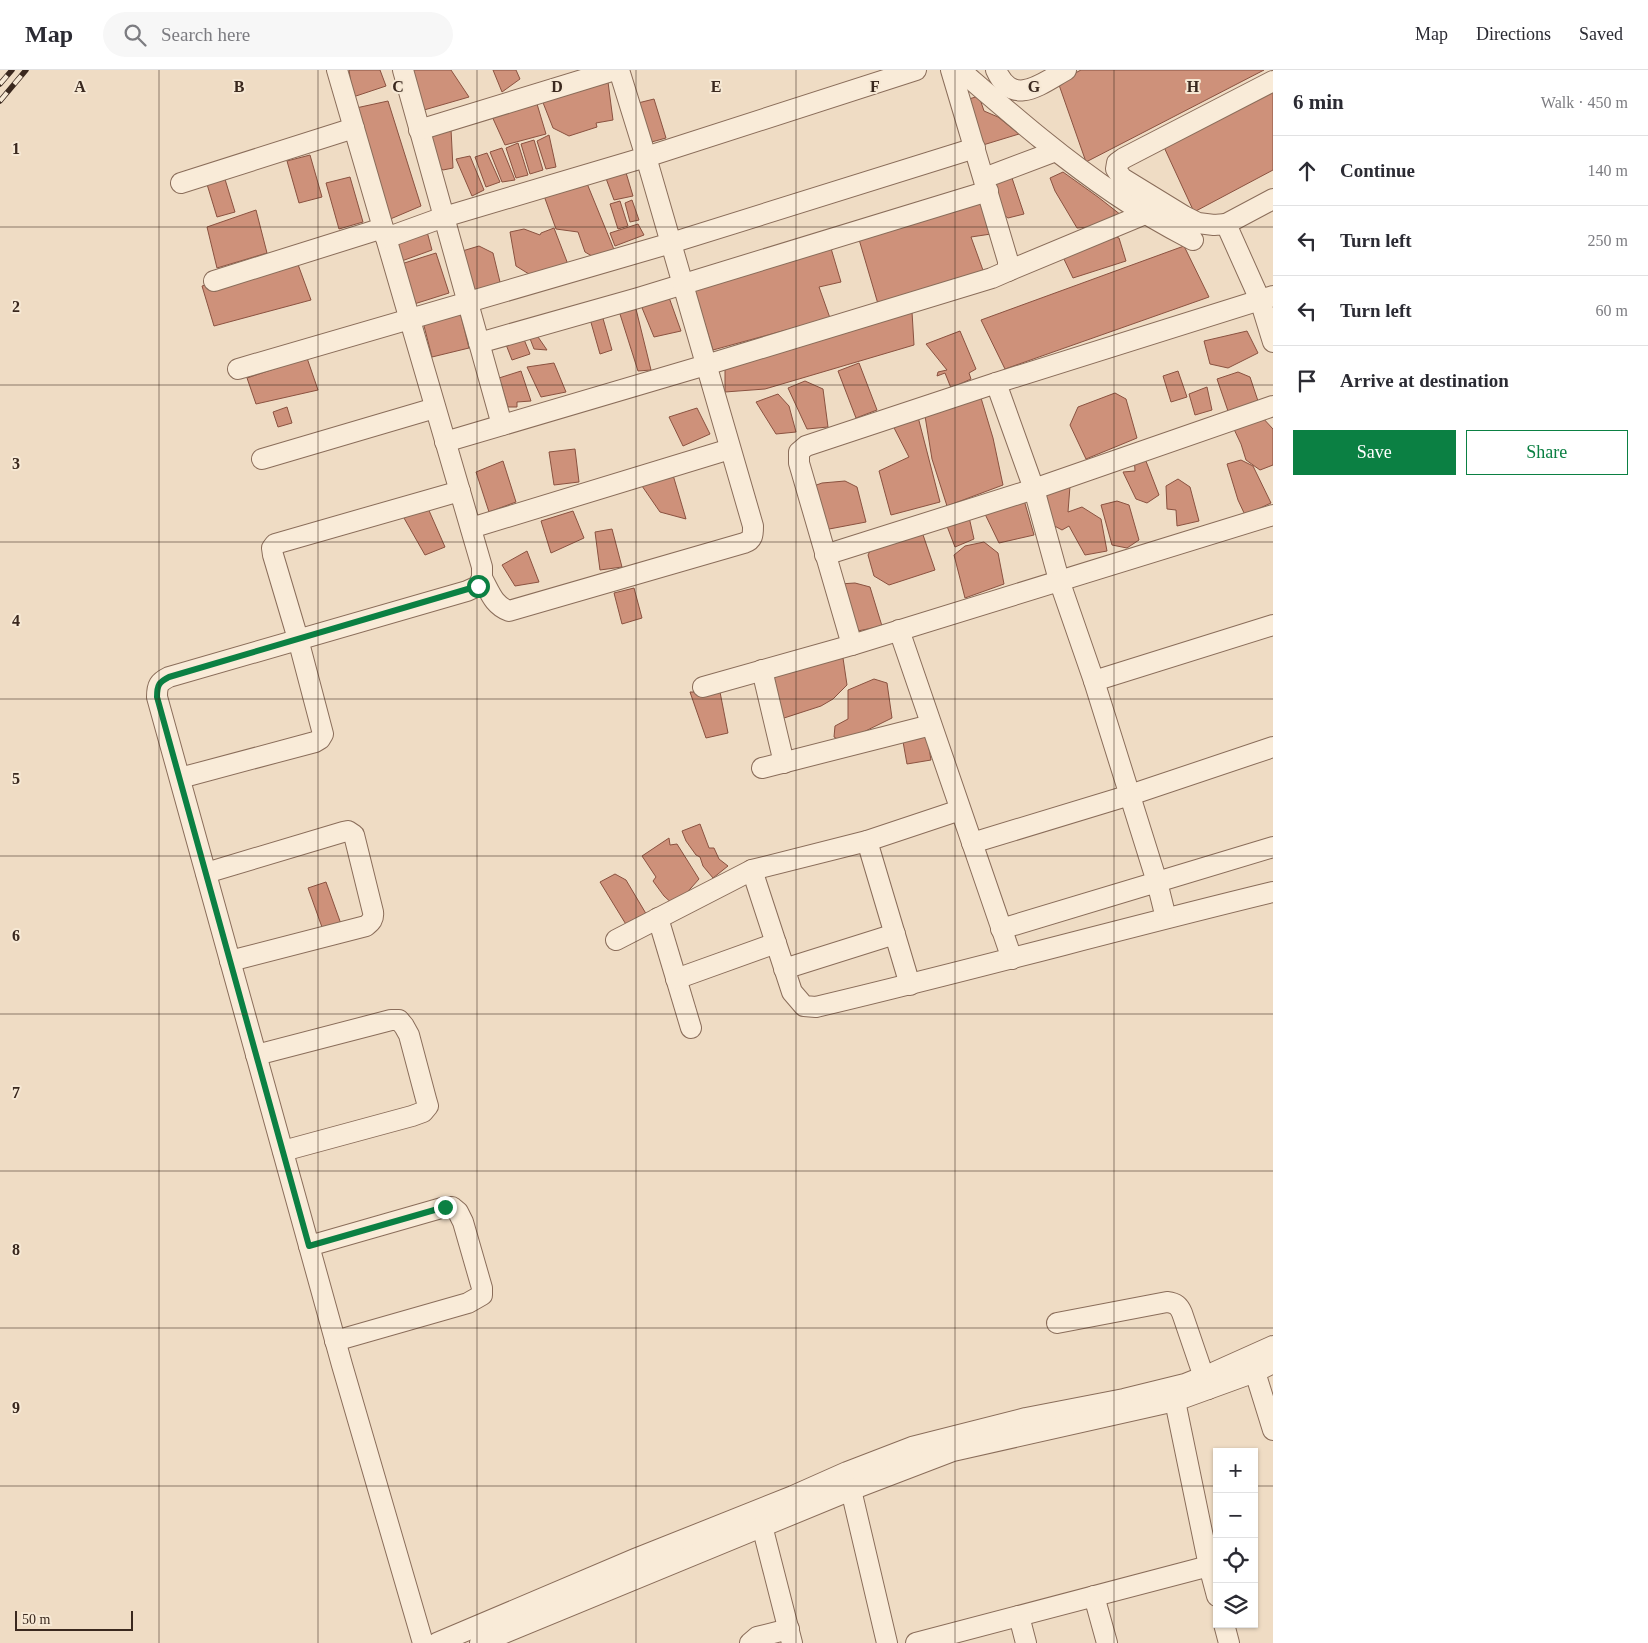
<!DOCTYPE html>
<meta charset="utf-8">
<style>
:root{--surface:#fff;--page:#f7f7f7;--text:#2b2b33;--muted:#7c7c81;--line:#e1e1e2;--accent:#0b8043}
body{margin:0;font-family:Georgia,serif;background:var(--page);color:var(--text)}
.controls{position:absolute;right:15px;bottom:15px;display:grid;overflow:hidden;border-radius:0px;box-shadow:0 1px 4px #0004}
.controls button{width:45px;height:45px;display:grid;place-items:center;padding:0;border:0;border-bottom:1px solid var(--line);background:var(--surface);color:var(--text);font:25px sans-serif}
.scale{position:absolute;left:15px;bottom:12px;width:118px;box-sizing:border-box;padding-left:5px;border:2px solid #3a281e;border-top:0;font-size:14px;line-height:18px;white-space:nowrap;color:#3a281e;-webkit-text-stroke:4px #f6e8d4;paint-order:stroke}
.stop{position:absolute;width:15px;height:15px;margin:-11px;border:4px solid #0b8043;border-radius:50%;background:#fff}
.stop.end{background:#0b8043;border-color:#fff;box-shadow:0 1px 5px #0008}
.list{margin:0;padding:0;list-style:none}
h2{display:flex;justify-content:space-between;align-items:center;height:65px;margin:0;padding:0 20px;font-size:21px}
h2 small{font-size:16px;font-weight:400;color:var(--muted)}
.list li{display:grid;grid-template-columns:32px 1fr auto;gap:15px;align-items:center;box-sizing:border-box;height:70px;padding:0 20px;border-top:1px solid var(--line)}
.list b{display:block;font-size:19px;white-space:nowrap}
.list em{font-size:16px;font-style:normal;color:var(--muted)}
.actions{display:flex;gap:10px;padding:15px 20px}
.actions a{flex:1;padding:11px 0;border:1px solid var(--accent);border-radius:0px;text-align:center;font-size:18px;color:var(--accent)}
.actions .main{background:var(--accent);color:#fff}
.icon{flex:none;width:28px;height:28px;fill:none;stroke:currentColor;stroke-width:2;stroke-linecap:round;stroke-linejoin:round}
.map{position:relative;flex:none;width:1273px;height:1573px;overflow:hidden}
header{display:flex;align-items:center;gap:30px;box-sizing:border-box;height:70px;padding:0 25px;background:var(--surface);border-bottom:1px solid var(--line)}
header strong{font-size:24px}
nav{display:flex;gap:28px;margin-inline-start:auto;font-size:18px}
.search{width:350px;height:45px;background:var(--page);display:flex;align-items:center;gap:12px;box-sizing:border-box;padding:0 18px;border-radius:28px;color:var(--muted);font-size:19px}
main{display:flex}
aside{flex:1;background:var(--surface)}
.map>svg:first-child{display:block}
.building{fill:#ce917a;stroke:#8a5240}
.lines{fill:none;stroke-linecap:round;stroke-linejoin:round}
.minor-casing{stroke:#8a6d5a;stroke-width:22}
.minor{stroke:#f9ebd8;stroke-width:20}
.rail-casing{stroke:#3a281e;stroke-width:5.5}
.rail{stroke:#f6e8d4;stroke-width:4;stroke-dasharray:11;stroke-linecap:butt}
.route{stroke:#0b8043;stroke-width:6}
.grid{fill:none;stroke:#3a281e;stroke-width:1;stroke-opacity:0.55}
.grid-label{font-size:16px;text-anchor:middle;font-weight:bold;fill:#3a281e;stroke:#f6e8d4;stroke-width:4;stroke-linejoin:round;paint-order:stroke}
</style>
<header>
<strong>Map</strong>
<div class="search"><svg class="icon" aria-label="search" viewBox="0 0 24 24"><circle cx="10" cy="10" r="6"/><path d="M15 15l6 6"/></svg>Search here</div>
<nav><a>Map</a><a>Directions</a><a>Saved</a></nav>
</header>
<main>
<div class="map">
<svg width="1273" height="1573" viewBox="0 0 1273 1573">
<rect width="100%" height="100%" fill="#efdcc4"/>
<g class="building">
<path d="M 349,0 L 380,0 L 386,16 L 353,27 Z"/>
<path d="M 407,0 L 451,0 L 469,27 L 424,40 Z"/>
<path d="M 493,0 L 516,0 L 520,9 L 502,22 Z"/>
<path d="M 1081,0 L 1264,0 L 1086,92 L 1058,12 Z"/>
<path d="M 608,12 L 613,50 L 596,53 L 597,57 L 569,66 L 553,58 L 540,25 Z"/>
<path d="M 1273,19 L 1273,100 L 1194,142 L 1163,75 Z"/>
<path d="M 979,26 L 984,41 L 998,47 L 1019,64 L 983,75 L 962,31 Z"/>
<path d="M 654,29 L 666,68 L 648,73 L 634,34 Z"/>
<path d="M 388,31 L 421,136 L 388,150 L 356,38 Z"/>
<path d="M 537,34 L 546,64 L 505,75 L 490,42 Z"/>
<path d="M 451,59 L 453,98 L 443,100 L 432,93 L 425,64 Z"/>
<path d="M 549,65 L 556,97 L 546,99 L 537,71 Z"/>
<path d="M 534,70 L 543,100 L 530,104 L 521,74 Z"/>
<path d="M 518,73 L 528,105 L 516,108 L 506,78 Z"/>
<path d="M 502,78 L 515,110 L 502,112 L 490,82 Z"/>
<path d="M 487,83 L 500,112 L 486,117 L 475,87 Z"/>
<path d="M 310,85 L 322,127 L 299,133 L 287,91 Z"/>
<path d="M 470,86 L 484,120 L 472,126 L 456,89 Z"/>
<path d="M 624,96 L 633,126 L 614,130 L 604,103 Z"/>
<path d="M 1063,102 L 1098,127 L 1121,145 L 1092,157 L 1077,158 L 1055,121 L 1050,108 Z"/>
<path d="M 224,106 L 235,142 L 217,147 L 206,111 Z"/>
<path d="M 350,107 L 363,152 L 339,159 L 326,113 Z"/>
<path d="M 1012,108 L 1024,144 L 1008,148 L 997,140 L 989,112 Z"/>
<path d="M 586,111 L 615,182 L 597,189 L 585,182 L 578,162 L 556,159 L 543,123 Z"/>
<path d="M 632,130 L 639,150 L 630,152 L 625,133 Z"/>
<path d="M 979,130 L 991,164 L 971,167 L 984,203 L 878,234 L 858,166 Z"/>
<path d="M 620,131 L 628,156 L 618,159 L 610,134 Z"/>
<path d="M 256,140 L 267,183 L 217,198 L 207,157 Z"/>
<path d="M 638,154 L 644,165 L 615,176 L 610,163 Z"/>
<path d="M 426,158 L 432,180 L 399,192 L 392,169 Z"/>
<path d="M 554,158 L 569,197 L 537,209 L 516,196 L 510,162 L 524,159 L 540,165 L 541,163 Z"/>
<path d="M 1109,165 L 1119,168 L 1126,191 L 1073,208 L 1062,185 Z"/>
<path d="M 830,175 L 841,212 L 819,217 L 830,248 L 713,280 L 704,251 L 691,222 L 695,216 Z"/>
<path d="M 479,176 L 493,183 L 500,212 L 472,223 L 459,182 Z"/>
<path d="M 1184,176 L 1209,227 L 1005,299 L 981,250 Z"/>
<path d="M 436,183 L 449,223 L 411,235 L 398,195 Z"/>
<path d="M 296,189 L 311,230 L 214,256 L 202,216 Z"/>
<path d="M 666,219 L 681,261 L 654,267 L 638,228 Z"/>
<path d="M 635,235 L 651,300 L 638,301 L 619,241 Z"/>
<path d="M 460,242 L 469,278 L 432,287 L 423,252 Z"/>
<path d="M 912,242 L 914,275 L 765,319 L 725,322 L 725,297 Z"/>
<path d="M 602,245 L 612,280 L 600,284 L 590,249 Z"/>
<path d="M 960,261 L 976,299 L 969,303 L 971,309 L 951,318 L 945,303 L 937,306 L 938,302 L 947,300 L 926,274 Z"/>
<path d="M 1247,261 L 1258,283 L 1228,298 L 1210,294 L 1204,271 Z"/>
<path d="M 536,264 L 547,280 L 534,279 L 529,266 Z"/>
<path d="M 523,267 L 530,284 L 512,290 L 505,272 Z"/>
<path d="M 307,288 L 318,320 L 256,334 L 247,308 Z"/>
<path d="M 554,293 L 566,322 L 541,327 L 527,297 Z"/>
<path d="M 859,293 L 877,340 L 856,348 L 838,301 Z"/>
<path d="M 521,301 L 531,331 L 517,332 L 517,337 L 508,337 L 499,308 Z"/>
<path d="M 1178,301 L 1187,327 L 1171,332 L 1163,306 Z"/>
<path d="M 1238,302 L 1250,307 L 1259,334 L 1229,344 L 1217,309 Z"/>
<path d="M 805,311 L 823,319 L 828,357 L 807,359 L 788,318 Z"/>
<path d="M 1207,317 L 1212,340 L 1195,345 L 1189,324 Z"/>
<path d="M 1115,323 L 1126,329 L 1137,368 L 1086,389 L 1070,355 L 1078,337 Z"/>
<path d="M 778,324 L 789,336 L 796,362 L 776,364 L 756,332 Z"/>
<path d="M 981,328 L 993,368 L 1003,415 L 947,436 L 932,389 L 925,346 Z"/>
<path d="M 287,337 L 292,353 L 278,357 L 273,342 Z"/>
<path d="M 697,338 L 710,364 L 683,376 L 669,347 Z"/>
<path d="M 1261,346 L 1273,359 L 1273,395 L 1260,400 L 1246,390 L 1241,374 L 1232,355 Z"/>
<path d="M 918,347 L 940,432 L 891,445 L 879,401 L 909,387 L 891,352 Z"/>
<path d="M 575,379 L 579,412 L 554,415 L 549,382 Z"/>
<path d="M 1134,384 L 1144,386 L 1159,425 L 1147,433 L 1136,429 L 1123,402 L 1135,401 Z"/>
<path d="M 1241,390 L 1253,396 L 1271,433 L 1245,445 L 1238,430 L 1227,394 Z"/>
<path d="M 503,391 L 516,432 L 489,442 L 476,402 Z"/>
<path d="M 673,405 L 686,449 L 660,442 L 642,416 Z"/>
<path d="M 1178,409 L 1190,417 L 1199,451 L 1177,456 L 1176,440 L 1167,439 L 1166,416 Z"/>
<path d="M 845,411 L 857,417 L 866,452 L 824,460 L 811,417 L 822,413 Z"/>
<path d="M 1070,416 L 1068,442 L 1082,437 L 1101,449 L 1107,481 L 1085,485 L 1069,456 L 1062,460 L 1049,453 L 1036,419 Z"/>
<path d="M 1024,430 L 1034,465 L 999,473 L 984,442 Z"/>
<path d="M 1117,431 L 1129,435 L 1139,470 L 1127,478 L 1112,475 L 1101,435 Z"/>
<path d="M 427,436 L 445,477 L 425,485 L 400,441 Z"/>
<path d="M 573,441 L 584,468 L 551,483 L 541,451 Z"/>
<path d="M 969,447 L 974,469 L 955,477 L 945,451 Z"/>
<path d="M 612,459 L 622,497 L 600,500 L 595,462 Z"/>
<path d="M 921,459 L 935,500 L 889,515 L 874,506 L 868,485 L 872,477 Z"/>
<path d="M 984,472 L 998,483 L 1004,514 L 965,528 L 954,485 L 965,476 Z"/>
<path d="M 527,481 L 539,512 L 515,516 L 502,495 Z"/>
<path d="M 855,513 L 870,517 L 882,556 L 853,562 L 839,514 Z"/>
<path d="M 634,518 L 642,548 L 622,554 L 614,523 Z"/>
<path d="M 843,588 L 847,615 L 833,629 L 821,636 L 781,649 L 765,602 Z"/>
<path d="M 874,609 L 887,613 L 892,648 L 843,672 L 834,667 L 835,656 L 848,649 L 848,620 Z"/>
<path d="M 690,622 L 720,622 L 728,663 L 706,668 Z"/>
<path d="M 918,664 L 927,667 L 931,690 L 907,694 L 902,666 Z"/>
<path d="M 700,754 L 709,778 L 714,778 L 719,789 L 728,796 L 713,808 L 703,796 L 700,787 L 696,785 L 686,771 L 682,761 Z"/>
<path d="M 669,768 L 670,775 L 677,774 L 699,809 L 675,836 L 664,826 L 653,811 L 656,807 L 642,786 Z"/>
<path d="M 615,804 L 626,810 L 648,847 L 627,856 L 600,812 Z"/>
<path d="M 326,812 L 341,854 L 323,860 L 308,818 Z"/>
</g>
<g class="lines">
<defs>
<g id="minor">
<path d="M 337,0 L 482,497 L 482,508 L 478,516 L 467,521 L 169,607 C 159,612 157,615 157,627 L 342,1295 L 423,1573"/>
<path d="M 403,0 L 502,355"/>
<path d="M 960,0 C 1010,43 1060,87 1115,124 C 1140,141 1166,156 1193,170"/>
<path d="M 996,0 C 1013,38 1041,14 1066,0"/>
<path d="M 1273,11 L 1124,88 L 1117,93 L 1116,99 L 1122,108 L 1184,146 L 1198,153 L 1214,155 L 1226,154 L 1260,230 L 1273,272"/>
<path d="M 419,60 L 615,0"/>
<path d="M 984,108 L 1056,81"/>
<path d="M 181,113 L 354,58"/>
<path d="M 1226,154 L 1273,129"/>
<path d="M 386,168 L 444,147 L 646,87 L 916,0"/>
<path d="M 1008,201 L 1145,144"/>
<path d="M 214,211 L 383,158"/>
<path d="M 479,273 L 638,228 L 988,121"/>
<path d="M 238,299 L 671,173 L 975,78"/>
<path d="M 996,313 L 1034,419 L 1059,510 L 1094,611 L 1157,812 L 1273,777"/>
<path d="M 445,372 L 706,295 L 992,208 L 1008,201 L 1008,191 L 951,0"/>
<path d="M 262,389 L 435,338"/>
<path d="M 471,458 L 730,379"/>
<path d="M 825,485 L 1034,419 L 1273,336"/>
<path d="M 482,508 C 490,522 493,535 509,541 L 744,473 C 753,470 753,465 753,456 L 646,87 L 619,0"/>
<path d="M 899,560 L 1012,889"/>
<path d="M 852,575 L 799,393 L 799,382 L 806,376 L 996,313 L 1273,226"/>
<path d="M 762,600 L 784,693"/>
<path d="M 1094,611 L 1273,555"/>
<path d="M 703,617 L 852,575 L 1273,445"/>
<path d="M 762,698 L 931,655"/>
<path d="M 180,708 L 315,672 L 320,669 L 323,664 L 298,569 L 273,485 L 272,478 L 275,474 L 460,421"/>
<path d="M 867,771 L 910,915"/>
<path d="M 972,773 L 1130,725 L 1273,677"/>
<path d="M 752,800 L 792,922 L 804,936 L 816,937 C 969,901 1120,859 1273,822"/>
<path d="M 206,803 L 343,762 L 348,761 L 354,765 L 356,773 L 373,842 C 374,849 371,852 366,856 L 230,891"/>
<path d="M 658,848 L 691,958"/>
<path d="M 1001,859 L 1157,812 L 1166,848"/>
<path d="M 616,870 L 752,800 L 867,771 L 960,740"/>
<path d="M 784,899 L 895,864"/>
<path d="M 676,909 L 776,873"/>
<path d="M 256,985 L 391,950 L 399,950 L 404,956 L 409,965 L 426,1029 L 428,1036 L 423,1042 L 412,1046 L 283,1081"/>
<path d="M 309,1176 L 445,1137 L 452,1137 L 458,1142 L 463,1152 L 482,1218 L 482,1225 L 468,1233 L 335,1271"/>
<path d="M 1057,1253 L 1167,1232 C 1176,1233 1179,1236 1182,1243 L 1208,1319"/>
<path d="M 1255,1302 L 1273,1360"/>
<path d="M 1175,1331 L 1209,1496 L 1217,1526"/>
<path d="M 848,1407 L 887,1573"/>
<path d="M 759,1444 L 792,1573"/>
<path d="M 1094,1526 L 1107,1573"/>
<path d="M 1019,1546 L 1026,1573"/>
<path d="M 1224,1554 L 1229,1573"/>
<path d="M 437,1573 L 635,1489 L 793,1426 L 847,1402 L 912,1377 L 1026,1348 L 1124,1329 L 1185,1314 L 1215,1302 L 1273,1276"/>
<path d="M 480,1573 L 851,1420 L 953,1381 L 1175,1331 L 1255,1302 L 1273,1293"/>
<path d="M 750,1573 L 757,1567 L 789,1559"/>
<path d="M 916,1573 L 1209,1496"/>
</g>
</defs>
<use href="#minor" class="minor-casing"/>
<use href="#minor" class="minor"/>
<defs>
<g id="rail">
<path d="M 0,14 L 12,0"/>
<path d="M 0,31 L 26,0"/>
</g>
</defs>
<use href="#rail" class="rail-casing"/>
<use href="#rail" class="rail"/>
</g>
<g class="lines">
<path class="route" d="M 445,1137 L 309,1176 L 157,627 C 157,615 159,612 169,607 L 478,516"/>
</g>
<path class="grid" d="M 159,0 L 159,1573M 318,0 L 318,1573M 477,0 L 477,1573M 636,0 L 636,1573M 796,0 L 796,1573M 955,0 L 955,1573M 1114,0 L 1114,1573M 0,157 L 1273,157M 0,315 L 1273,315M 0,472 L 1273,472M 0,629 L 1273,629M 0,786 L 1273,786M 0,944 L 1273,944M 0,1101 L 1273,1101M 0,1258 L 1273,1258M 0,1416 L 1217,1416M 1254,1416 L 1273,1416"/>
<g class="grid-label">
<text x="80" y="22">A</text>
<text x="239" y="22">B</text>
<text x="398" y="22">C</text>
<text x="557" y="22">D</text>
<text x="716" y="22">E</text>
<text x="875" y="22">F</text>
<text x="1034" y="22">G</text>
<text x="1193" y="22">H</text>
<text x="16" y="84">1</text>
<text x="16" y="242">2</text>
<text x="16" y="399">3</text>
<text x="16" y="556">4</text>
<text x="16" y="714">5</text>
<text x="16" y="871">6</text>
<text x="16" y="1028">7</text>
<text x="16" y="1185">8</text>
<text x="16" y="1343">9</text>
</g>
</svg>
<div class="controls">
<button>+</button>
<button>−</button>
<button><svg class="icon" aria-label="locate" viewBox="0 0 24 24"><circle cx="12" cy="12" r="6"/><path d="M12 2v4M12 18v4M2 12h4M18 12h4"/></svg></button>
<button><svg class="icon" aria-label="layers" viewBox="0 0 24 24"><path d="M12 4l9 5-9 5-9-5zM3 14l9 5 9-5"/></svg></button>
</div>
<div class="scale">50 m</div>
<div class="stop" style="left:478px;top:516px"></div>
<div class="stop end" style="left:445px;top:1137px"></div>
</div>
<aside>
<h2>6 min<small>Walk · 450 m</small></h2>
<ul class="list">
<li><svg class="icon" aria-label="ahead" viewBox="0 0 24 24"><path d="M12 20V5M6 11l6-6 6 6"/></svg><div><b>Continue</b></div><em>140 m</em></li>
<li><svg class="icon" aria-label="left" viewBox="0 0 24 24"><path d="M17 20v-9H6M10 6l-5 5 5 5"/></svg><div><b>Turn left</b></div><em>250 m</em></li>
<li><svg class="icon" aria-label="left" viewBox="0 0 24 24"><path d="M17 20v-9H6M10 6l-5 5 5 5"/></svg><div><b>Turn left</b></div><em>60 m</em></li>
<li><svg class="icon" aria-label="arrive" viewBox="0 0 24 24"><path d="M6 21V4h12l-3 4 3 4H6"/></svg><div><b>Arrive at destination</b></div></li>
</ul>
<div class="actions"><a class="main">Save</a><a>Share</a></div>
</aside>
</main>
